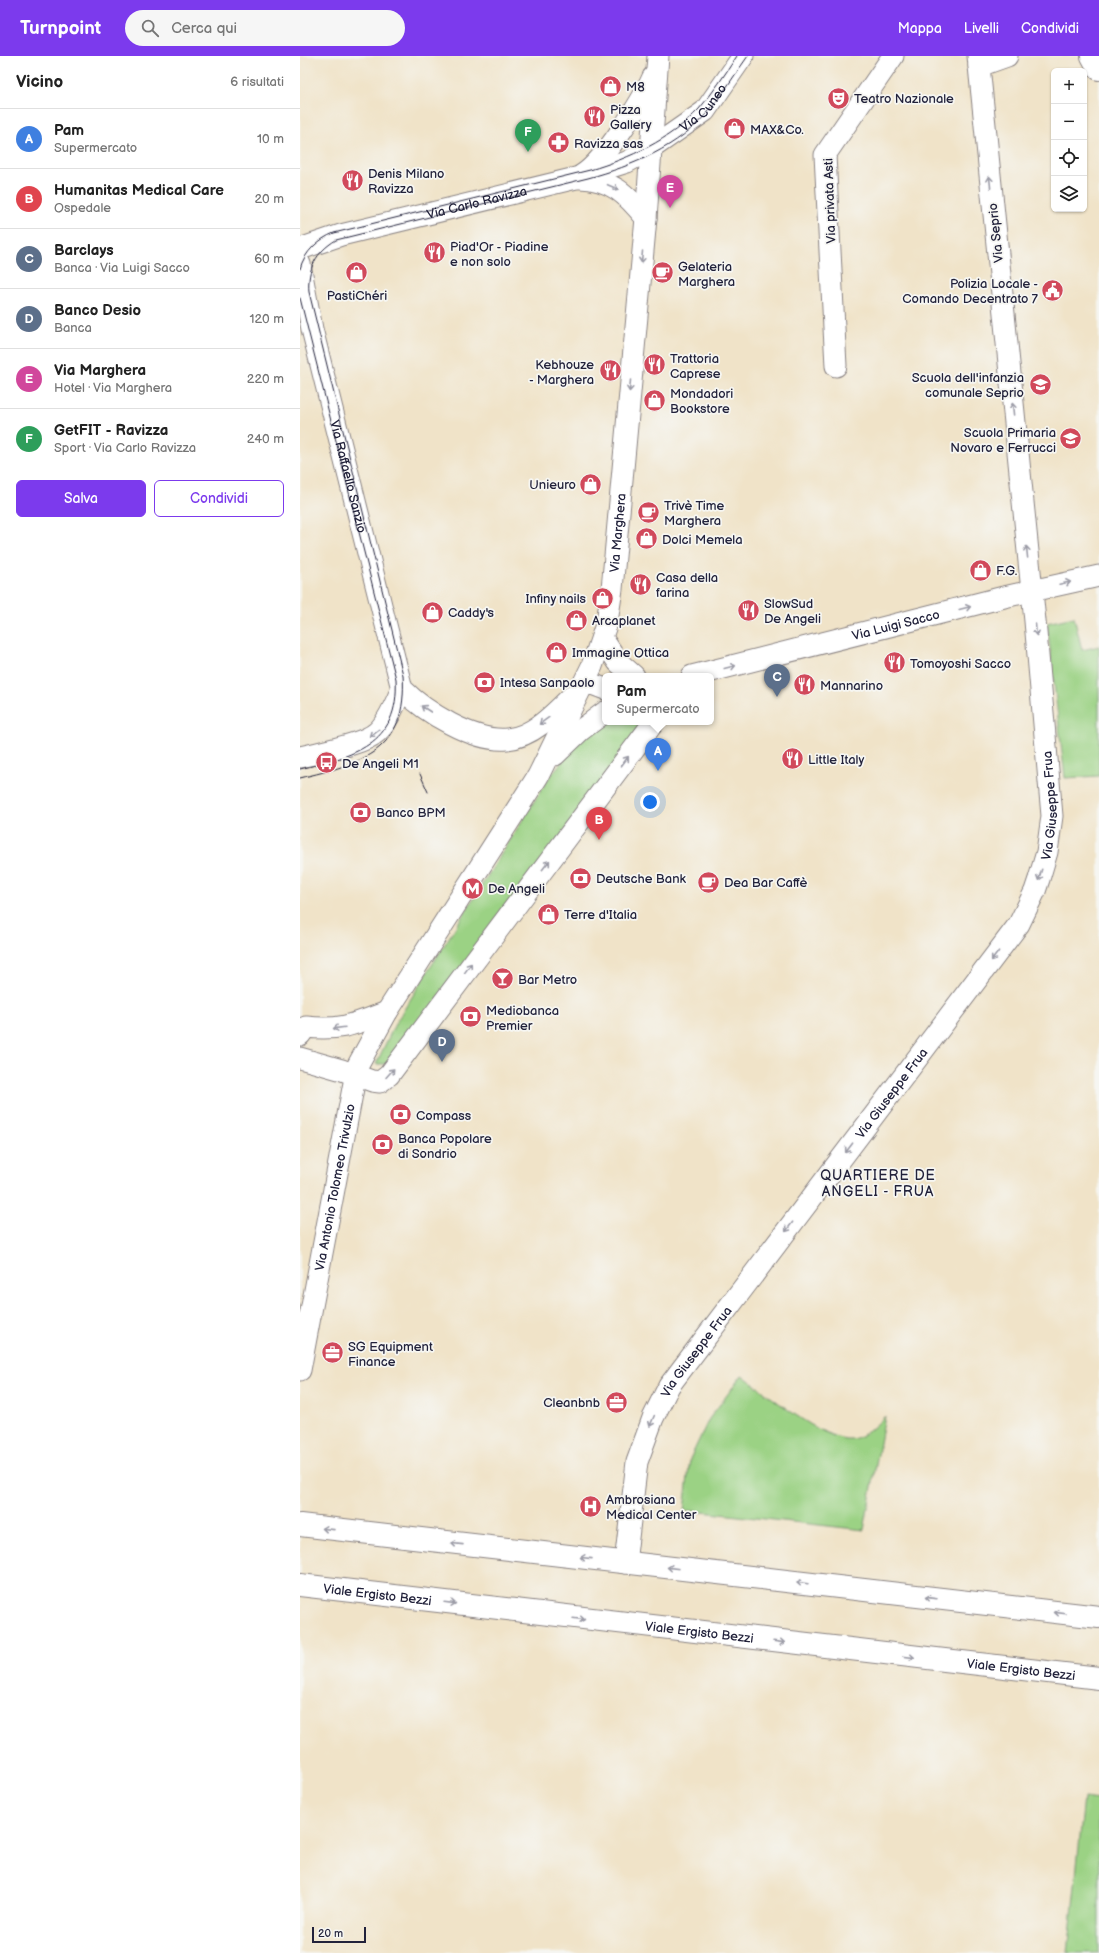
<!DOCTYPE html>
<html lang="it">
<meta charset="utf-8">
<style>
:root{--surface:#fff;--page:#f6f6f6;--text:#222;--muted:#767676;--line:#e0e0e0;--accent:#7c3aed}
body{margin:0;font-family:"Balsamiq Sans",sans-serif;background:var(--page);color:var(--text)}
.controls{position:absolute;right:12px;top:12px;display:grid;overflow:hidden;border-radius:6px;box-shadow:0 1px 3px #0004}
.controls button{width:36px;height:36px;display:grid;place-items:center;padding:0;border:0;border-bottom:1px solid var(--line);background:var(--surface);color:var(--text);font:20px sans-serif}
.scale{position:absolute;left:12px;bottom:10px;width:54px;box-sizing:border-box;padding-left:4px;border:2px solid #22223b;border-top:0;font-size:11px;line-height:14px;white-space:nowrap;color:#22223b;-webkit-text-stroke:3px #f6f6f2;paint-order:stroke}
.you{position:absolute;left:350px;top:746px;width:14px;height:14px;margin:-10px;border:3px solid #fff;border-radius:50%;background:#1a73e8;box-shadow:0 0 0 6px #1a73e833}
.badge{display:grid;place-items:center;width:26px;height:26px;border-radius:50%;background:var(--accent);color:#fff;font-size:13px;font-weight:700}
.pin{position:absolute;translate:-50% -33px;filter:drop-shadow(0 1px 2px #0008)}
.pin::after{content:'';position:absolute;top:21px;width:14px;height:12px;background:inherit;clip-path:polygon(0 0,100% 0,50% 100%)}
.popup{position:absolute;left:302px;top:617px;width:112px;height:52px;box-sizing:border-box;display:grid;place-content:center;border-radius:6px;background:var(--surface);filter:drop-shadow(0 1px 3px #0005);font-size:13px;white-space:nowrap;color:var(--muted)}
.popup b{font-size:15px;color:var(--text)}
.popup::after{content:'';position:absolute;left:50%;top:100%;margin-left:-8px;border:8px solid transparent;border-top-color:var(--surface)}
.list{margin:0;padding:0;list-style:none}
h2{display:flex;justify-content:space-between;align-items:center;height:52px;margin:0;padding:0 16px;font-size:17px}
h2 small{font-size:13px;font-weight:400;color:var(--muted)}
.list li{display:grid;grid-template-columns:26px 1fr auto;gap:12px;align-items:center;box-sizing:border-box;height:60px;padding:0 16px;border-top:1px solid var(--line)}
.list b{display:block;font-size:15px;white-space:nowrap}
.list p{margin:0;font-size:13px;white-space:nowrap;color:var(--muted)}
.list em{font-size:13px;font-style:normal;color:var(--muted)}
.actions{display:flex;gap:8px;padding:12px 16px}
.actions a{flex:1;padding:9px 0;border:1px solid var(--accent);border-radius:6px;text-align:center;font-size:14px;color:var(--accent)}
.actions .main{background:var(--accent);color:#fff}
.icon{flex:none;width:22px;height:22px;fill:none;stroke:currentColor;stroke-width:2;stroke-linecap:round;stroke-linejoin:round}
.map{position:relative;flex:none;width:799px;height:1897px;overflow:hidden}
header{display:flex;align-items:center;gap:24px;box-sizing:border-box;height:56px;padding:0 20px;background:var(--accent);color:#fff}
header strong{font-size:19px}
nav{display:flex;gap:22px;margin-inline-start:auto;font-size:14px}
.search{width:280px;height:36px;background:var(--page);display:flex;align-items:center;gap:10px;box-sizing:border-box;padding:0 14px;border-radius:22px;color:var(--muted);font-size:15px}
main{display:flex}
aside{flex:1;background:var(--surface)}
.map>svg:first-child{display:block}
.green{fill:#9bd284;stroke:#5e7a60}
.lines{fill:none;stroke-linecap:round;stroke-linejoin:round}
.minor-casing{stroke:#898282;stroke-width:23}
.major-casing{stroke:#898282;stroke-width:24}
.minor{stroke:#fff;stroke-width:21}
.major{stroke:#fff;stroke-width:22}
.tram{stroke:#22223b;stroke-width:1}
.oneway{stroke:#9c9ca7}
.labels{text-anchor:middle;stroke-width:3.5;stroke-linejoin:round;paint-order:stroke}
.poi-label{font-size:13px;fill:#22223b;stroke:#f6f6f2;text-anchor:start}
.street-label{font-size:13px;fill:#22223b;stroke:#f6f6f2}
.neighbourhood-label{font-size:14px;letter-spacing:1px;fill:#22223b;stroke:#f6f6f2}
</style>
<header>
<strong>Turnpoint</strong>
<div class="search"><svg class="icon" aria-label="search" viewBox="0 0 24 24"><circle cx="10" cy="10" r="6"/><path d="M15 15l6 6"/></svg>Cerca qui</div>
<nav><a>Mappa</a><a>Livelli</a><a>Condividi</a></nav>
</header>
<main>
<aside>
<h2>Vicino<small>6 risultati</small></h2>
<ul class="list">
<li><span class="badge" style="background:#3f7fe0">A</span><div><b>Pam</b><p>Supermercato</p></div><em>10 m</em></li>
<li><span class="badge" style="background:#e0444e">B</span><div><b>Humanitas Medical Care</b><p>Ospedale</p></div><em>20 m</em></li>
<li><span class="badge" style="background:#5c6f8a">C</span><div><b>Barclays</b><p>Banca · Via Luigi Sacco</p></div><em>60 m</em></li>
<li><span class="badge" style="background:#5c6f8a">D</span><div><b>Banco Desio</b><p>Banca</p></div><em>120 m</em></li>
<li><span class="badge" style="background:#d1479c">E</span><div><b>Via Marghera</b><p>Hotel · Via Marghera</p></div><em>220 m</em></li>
<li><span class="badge" style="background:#2e9e5b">F</span><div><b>GetFIT - Ravizza</b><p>Sport · Via Carlo Ravizza</p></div><em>240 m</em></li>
</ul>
<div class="actions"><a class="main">Salva</a><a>Condividi</a></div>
</aside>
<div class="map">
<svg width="799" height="1897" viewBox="0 0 799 1897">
<rect width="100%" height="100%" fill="#f6f6f2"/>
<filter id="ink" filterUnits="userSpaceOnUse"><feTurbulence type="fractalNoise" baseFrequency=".025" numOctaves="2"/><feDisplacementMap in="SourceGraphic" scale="8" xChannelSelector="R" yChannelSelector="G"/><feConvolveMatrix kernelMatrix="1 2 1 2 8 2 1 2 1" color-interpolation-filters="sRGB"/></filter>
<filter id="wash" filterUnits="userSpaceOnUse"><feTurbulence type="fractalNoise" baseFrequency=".012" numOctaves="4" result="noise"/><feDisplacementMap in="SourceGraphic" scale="16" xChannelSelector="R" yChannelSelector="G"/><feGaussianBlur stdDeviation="0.9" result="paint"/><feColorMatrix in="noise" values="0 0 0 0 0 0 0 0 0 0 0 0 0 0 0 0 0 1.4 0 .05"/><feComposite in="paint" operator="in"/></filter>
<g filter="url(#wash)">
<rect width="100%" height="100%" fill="#f0e3c8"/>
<g class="green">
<path d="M 774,561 L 782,594 L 799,590 L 799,720 L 765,722 L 747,567 Z"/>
<path d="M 305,666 L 347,666 L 90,1008 L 76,1008 L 95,968 L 250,720 L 275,690 Z"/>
<path d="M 442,1319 C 467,1337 523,1386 552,1383 C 565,1381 576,1369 585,1360 L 564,1474 L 384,1454 L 390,1403 L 409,1363 Z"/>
<path d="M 784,1742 L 799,1744 L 799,1897 L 768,1897 Z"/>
</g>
</g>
<g filter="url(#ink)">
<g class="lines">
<defs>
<g id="minor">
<path d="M 679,10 L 707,0"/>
<path d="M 282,119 C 303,107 343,44 353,21"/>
<path d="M 280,122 C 312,123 327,139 346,162"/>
<path id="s1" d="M 0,193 L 41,179 L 276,122 L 327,106 L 352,92 L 405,55 L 443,0"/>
<path id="s2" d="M 0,208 L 12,273 L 102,633 C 125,656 173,686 207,683 C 233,681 256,656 273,639"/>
<path d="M 536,310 L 525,99 L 593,0"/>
<path d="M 302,582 L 318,606 L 334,620"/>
<path id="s3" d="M 392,620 L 704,541 L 799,520"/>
<path d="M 283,629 L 292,628 L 305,633"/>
<path d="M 255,699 L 281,674 L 305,656"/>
<path d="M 0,701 C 19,696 63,689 77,676 C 89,665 95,647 102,633"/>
<path d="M 0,979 L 6,971 C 41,975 55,968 87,956"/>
<path d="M 0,1002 L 42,1014 L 72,1025 L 80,1026 L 89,1019 L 354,666"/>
<path id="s4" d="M 0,1314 L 57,1011 L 87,956 L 238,720 L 292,610 L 307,566 L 312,533 L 346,162 L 358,0"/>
<path id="s5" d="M 325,1507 L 337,1406 L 353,1362 L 369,1330 L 719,868 L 735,835 L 739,823 L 747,796 L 752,760 L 735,565 L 678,0"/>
</g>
<g id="major">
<path d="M 792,0 L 799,13"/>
<path d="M 0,1469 L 799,1561"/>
<path id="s6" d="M 0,1529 L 799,1622"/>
</g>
</defs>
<use href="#minor" class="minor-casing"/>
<use href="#major" class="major-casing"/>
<use href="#minor" class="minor"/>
<use href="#major" class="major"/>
<g class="tram">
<path d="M 0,213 C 4,196 19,183 34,177 L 290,114 C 330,102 370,84 399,53 C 413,37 425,18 437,0"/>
<path d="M 0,242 L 96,623 C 100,690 52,700 0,713"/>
<path d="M 120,718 L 128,736"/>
<path d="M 0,722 C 62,707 108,696 103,619 L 9,236 C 7,213 16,196 36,184 L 288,122 C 333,110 378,91 409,55 C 423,38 435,18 448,0"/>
</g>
</g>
<defs><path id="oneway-shaft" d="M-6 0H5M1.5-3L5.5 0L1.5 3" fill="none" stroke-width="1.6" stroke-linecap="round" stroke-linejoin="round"/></defs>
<g class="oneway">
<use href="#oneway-shaft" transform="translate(690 126) rotate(-96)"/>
<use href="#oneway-shaft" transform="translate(313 131) rotate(23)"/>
<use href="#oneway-shaft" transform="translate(342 201) rotate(95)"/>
<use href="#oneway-shaft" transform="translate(330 330) rotate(95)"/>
<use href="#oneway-shaft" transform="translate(713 353) rotate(-96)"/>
<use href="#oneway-shaft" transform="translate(727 496) rotate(-96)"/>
<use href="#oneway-shaft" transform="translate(765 527) rotate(-12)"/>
<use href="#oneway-shaft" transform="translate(665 552) rotate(-14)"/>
<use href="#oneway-shaft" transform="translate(736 574) rotate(85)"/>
<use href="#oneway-shaft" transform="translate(430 611) rotate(-14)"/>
<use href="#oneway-shaft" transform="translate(126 653) rotate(-147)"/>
<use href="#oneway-shaft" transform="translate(244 665) rotate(144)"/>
<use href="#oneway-shaft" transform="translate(74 677) rotate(143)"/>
<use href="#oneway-shaft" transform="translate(325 705) rotate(-53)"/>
<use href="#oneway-shaft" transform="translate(246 809) rotate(-52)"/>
<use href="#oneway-shaft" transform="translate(740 819) rotate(107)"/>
<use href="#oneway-shaft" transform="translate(695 900) rotate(127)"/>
<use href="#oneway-shaft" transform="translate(168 912) rotate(-54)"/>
<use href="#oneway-shaft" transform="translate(39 972) rotate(173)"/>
<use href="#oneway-shaft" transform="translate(90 1017) rotate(-48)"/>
<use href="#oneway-shaft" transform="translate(549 1092) rotate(127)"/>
<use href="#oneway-shaft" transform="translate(489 1171) rotate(127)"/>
<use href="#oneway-shaft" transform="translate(352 1365) rotate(113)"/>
<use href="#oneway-shaft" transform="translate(28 1473) rotate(-174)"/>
<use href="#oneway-shaft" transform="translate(157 1488) rotate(-174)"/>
<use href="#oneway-shaft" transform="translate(286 1502) rotate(-174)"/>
<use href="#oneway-shaft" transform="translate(373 1512) rotate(-173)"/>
<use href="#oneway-shaft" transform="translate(502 1527) rotate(-173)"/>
<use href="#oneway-shaft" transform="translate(631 1542) rotate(-173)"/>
<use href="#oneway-shaft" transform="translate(150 1547) rotate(7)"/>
<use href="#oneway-shaft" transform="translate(760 1557) rotate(-173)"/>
<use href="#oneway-shaft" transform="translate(279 1563) rotate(7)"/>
<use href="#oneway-shaft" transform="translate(479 1586) rotate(7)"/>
<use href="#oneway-shaft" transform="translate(609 1601) rotate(7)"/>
</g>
</g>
<defs>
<symbol id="shop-disc" viewBox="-11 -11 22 22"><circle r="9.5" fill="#d1495b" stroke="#f6f6f2"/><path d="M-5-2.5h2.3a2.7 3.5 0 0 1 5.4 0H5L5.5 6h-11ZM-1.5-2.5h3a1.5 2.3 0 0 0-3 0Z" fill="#fff"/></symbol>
<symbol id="theatre-disc" viewBox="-11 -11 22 22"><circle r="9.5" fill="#d1495b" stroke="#f6f6f2"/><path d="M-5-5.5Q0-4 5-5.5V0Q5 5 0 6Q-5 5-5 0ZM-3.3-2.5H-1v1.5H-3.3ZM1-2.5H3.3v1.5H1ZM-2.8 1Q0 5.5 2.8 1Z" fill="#fff"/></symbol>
<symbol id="restaurant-disc" viewBox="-11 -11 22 22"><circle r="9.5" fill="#d1495b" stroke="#f6f6f2"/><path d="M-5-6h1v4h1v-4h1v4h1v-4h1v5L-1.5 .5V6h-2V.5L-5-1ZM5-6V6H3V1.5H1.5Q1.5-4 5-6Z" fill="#fff"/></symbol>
<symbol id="pharmacy-disc" viewBox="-11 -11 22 22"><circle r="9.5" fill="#d1495b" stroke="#f6f6f2"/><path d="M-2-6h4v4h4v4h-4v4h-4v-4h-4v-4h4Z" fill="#fff"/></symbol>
<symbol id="cafe-disc" viewBox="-11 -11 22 22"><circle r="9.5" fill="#d1495b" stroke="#f6f6f2"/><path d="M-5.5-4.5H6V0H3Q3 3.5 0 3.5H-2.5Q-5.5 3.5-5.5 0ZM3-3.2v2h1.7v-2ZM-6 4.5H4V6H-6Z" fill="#fff"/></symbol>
<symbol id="civic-disc" viewBox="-11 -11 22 22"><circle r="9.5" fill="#d1495b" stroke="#f6f6f2"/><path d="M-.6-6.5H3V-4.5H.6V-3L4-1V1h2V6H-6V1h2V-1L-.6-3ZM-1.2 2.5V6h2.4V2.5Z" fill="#fff"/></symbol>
<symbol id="school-disc" viewBox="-11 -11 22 22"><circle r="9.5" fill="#d1495b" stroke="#f6f6f2"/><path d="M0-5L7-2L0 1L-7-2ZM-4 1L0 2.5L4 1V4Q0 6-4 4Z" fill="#fff"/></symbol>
<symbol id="bank-disc" viewBox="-11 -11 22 22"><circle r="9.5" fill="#d1495b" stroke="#f6f6f2"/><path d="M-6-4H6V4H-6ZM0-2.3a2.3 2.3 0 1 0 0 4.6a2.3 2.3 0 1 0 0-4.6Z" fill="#fff"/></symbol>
<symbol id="bus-disc" viewBox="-11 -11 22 22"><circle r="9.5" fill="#d1495b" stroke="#f6f6f2"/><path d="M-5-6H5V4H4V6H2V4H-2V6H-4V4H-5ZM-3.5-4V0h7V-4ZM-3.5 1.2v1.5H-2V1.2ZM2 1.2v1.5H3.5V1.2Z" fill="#fff"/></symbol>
<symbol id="metro-disc" viewBox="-11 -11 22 22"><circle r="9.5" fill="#d1495b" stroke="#f6f6f2"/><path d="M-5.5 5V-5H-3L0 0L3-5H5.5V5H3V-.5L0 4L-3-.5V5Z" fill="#fff"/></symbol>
<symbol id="bar-disc" viewBox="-11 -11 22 22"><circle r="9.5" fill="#d1495b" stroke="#f6f6f2"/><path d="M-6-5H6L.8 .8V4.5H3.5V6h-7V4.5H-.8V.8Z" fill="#fff"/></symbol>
<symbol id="office-disc" viewBox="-11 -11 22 22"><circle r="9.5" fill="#d1495b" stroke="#f6f6f2"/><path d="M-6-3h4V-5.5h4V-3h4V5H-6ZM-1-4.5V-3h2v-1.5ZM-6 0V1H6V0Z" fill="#fff"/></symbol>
<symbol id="hospital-disc" viewBox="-11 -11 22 22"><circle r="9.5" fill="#d1495b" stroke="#f6f6f2"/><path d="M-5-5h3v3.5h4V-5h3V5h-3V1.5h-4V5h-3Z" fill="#fff"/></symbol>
</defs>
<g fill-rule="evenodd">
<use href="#shop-disc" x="298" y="18" width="25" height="25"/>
<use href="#theatre-disc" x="526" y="30" width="25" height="25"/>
<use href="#restaurant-disc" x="282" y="48" width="25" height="25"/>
<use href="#shop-disc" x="422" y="60" width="25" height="25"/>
<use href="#pharmacy-disc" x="246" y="74" width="25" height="25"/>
<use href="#restaurant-disc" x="40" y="112" width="25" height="25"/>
<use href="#restaurant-disc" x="122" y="184" width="25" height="25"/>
<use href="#shop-disc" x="44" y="204" width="25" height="25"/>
<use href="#cafe-disc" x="350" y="204" width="25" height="25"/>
<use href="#civic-disc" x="740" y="222" width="25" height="25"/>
<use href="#restaurant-disc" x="342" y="296" width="25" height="25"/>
<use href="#restaurant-disc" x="298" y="302" width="25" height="25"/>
<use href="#school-disc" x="728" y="316" width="25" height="25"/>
<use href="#shop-disc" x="342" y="332" width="25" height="25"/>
<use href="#school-disc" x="758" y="370" width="25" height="25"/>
<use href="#shop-disc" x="278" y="416" width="25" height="25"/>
<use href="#cafe-disc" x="336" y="444" width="25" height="25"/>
<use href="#shop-disc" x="334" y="470" width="25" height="25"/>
<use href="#shop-disc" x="668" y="502" width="25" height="25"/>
<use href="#restaurant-disc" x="328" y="516" width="25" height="25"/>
<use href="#shop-disc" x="290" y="530" width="25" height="25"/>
<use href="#restaurant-disc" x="436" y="542" width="25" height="25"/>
<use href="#shop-disc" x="120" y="544" width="25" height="25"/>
<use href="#shop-disc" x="264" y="552" width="25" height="25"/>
<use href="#shop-disc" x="244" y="584" width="25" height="25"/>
<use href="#restaurant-disc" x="582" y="594" width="25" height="25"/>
<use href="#bank-disc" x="172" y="614" width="25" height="25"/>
<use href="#restaurant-disc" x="492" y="616" width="25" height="25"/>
<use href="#restaurant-disc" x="480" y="690" width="25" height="25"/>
<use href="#bus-disc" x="14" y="694" width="25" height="25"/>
<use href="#bank-disc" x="48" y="744" width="25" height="25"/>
<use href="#bank-disc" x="268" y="810" width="25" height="25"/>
<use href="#cafe-disc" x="396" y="814" width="25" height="25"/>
<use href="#metro-disc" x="160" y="820" width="25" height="25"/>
<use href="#shop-disc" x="236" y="846" width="25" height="25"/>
<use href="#bar-disc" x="190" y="910" width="25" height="25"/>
<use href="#bank-disc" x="158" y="948" width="25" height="25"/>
<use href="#bank-disc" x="88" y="1046" width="25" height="25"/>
<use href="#bank-disc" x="70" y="1076" width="25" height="25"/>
<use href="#office-disc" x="20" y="1284" width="25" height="25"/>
<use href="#office-disc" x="304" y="1334" width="25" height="25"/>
<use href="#hospital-disc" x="278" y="1438" width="25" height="25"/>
</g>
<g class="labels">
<g class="poi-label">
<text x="326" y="35">M8</text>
<text x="554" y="47">Teatro Nazionale</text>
<text x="310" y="58">Pizza<tspan x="310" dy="15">Gallery</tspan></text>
<text x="450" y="78">MAX&amp;Co.</text>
<text x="274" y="92">Ravizza sas</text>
<text x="68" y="122">Denis Milano<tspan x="68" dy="15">Ravizza</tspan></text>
<text x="150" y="195">Piad'Or - Piadine<tspan x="150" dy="15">e non solo</tspan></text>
<text x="378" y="215">Gelateria<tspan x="378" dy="15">Marghera</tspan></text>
<text x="738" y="232" text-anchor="end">Polizia Locale -<tspan x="738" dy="15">Comando Decentrato 7</tspan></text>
<text x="57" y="244" text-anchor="middle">PastiChéri</text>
<text x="370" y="307">Trattoria<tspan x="370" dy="15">Caprese</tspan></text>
<text x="294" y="313" text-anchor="end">Kebhouze<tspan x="294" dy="15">- Marghera</tspan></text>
<text x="724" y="326" text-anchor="end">Scuola dell'infanzia<tspan x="724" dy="15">comunale Seprio</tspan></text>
<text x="370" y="342">Mondadori<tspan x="370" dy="15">Bookstore</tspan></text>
<text x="756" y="381" text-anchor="end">Scuola Primaria<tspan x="756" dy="15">Novaro e Ferrucci</tspan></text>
<text x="276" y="433" text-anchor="end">Unieuro</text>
<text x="364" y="454">Trivè Time<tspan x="364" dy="15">Marghera</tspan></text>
<text x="362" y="488">Dolci Memela</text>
<text x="696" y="519">F.G.</text>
<text x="356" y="526">Casa della<tspan x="356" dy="15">farina</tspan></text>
<text x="286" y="547" text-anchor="end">Infiny nails</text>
<text x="464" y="552">SlowSud<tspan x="464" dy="15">De Angeli</tspan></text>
<text x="148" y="561">Caddy's</text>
<text x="292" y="569">Arcaplanet</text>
<text x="272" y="601">Immagine Ottica</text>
<text x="610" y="612">Tomoyoshi Sacco</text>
<text x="200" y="631">Intesa Sanpaolo</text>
<text x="520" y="634">Mannarino</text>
<text x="508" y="708">Little Italy</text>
<text x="42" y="712">De Angeli M1</text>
<text x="76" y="761">Banco BPM</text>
<text x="296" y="827">Deutsche Bank</text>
<text x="424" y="831">Dea Bar Caffè</text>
<text x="188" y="837">De Angeli</text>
<text x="264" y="863">Terre d'Italia</text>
<text x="218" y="928">Bar Metro</text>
<text x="186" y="959">Mediobanca<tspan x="186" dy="15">Premier</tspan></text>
<text x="116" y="1064">Compass</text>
<text x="98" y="1087">Banca Popolare<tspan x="98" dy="15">di Sondrio</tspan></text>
<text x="48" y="1295">SG Equipment<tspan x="48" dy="15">Finance</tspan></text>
<text x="300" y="1351" text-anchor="end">Cleanbnb</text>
<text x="306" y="1448">Ambrosiana<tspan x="306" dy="15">Medical Center</tspan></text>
</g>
<g class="street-label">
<text dy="5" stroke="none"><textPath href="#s1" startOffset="433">Via Cuneo</textPath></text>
<text transform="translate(529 145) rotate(-92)" y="5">Via privata Asti</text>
<text dy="5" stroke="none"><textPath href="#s1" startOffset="183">Via Carlo Ravizza</textPath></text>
<text transform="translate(695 177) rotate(-96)" y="5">Via Seprio</text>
<text dy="5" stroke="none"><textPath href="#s2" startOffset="218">Via Raffaello Sanzio</textPath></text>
<text dy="5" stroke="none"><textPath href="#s4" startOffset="910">Via Marghera</textPath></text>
<text dy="5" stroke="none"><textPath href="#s3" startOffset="210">Via Luigi Sacco</textPath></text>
<text dy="5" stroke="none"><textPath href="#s5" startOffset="888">Via Giuseppe Frua</textPath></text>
<text dy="5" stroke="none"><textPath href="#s5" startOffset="552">Via Giuseppe Frua</textPath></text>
<text dy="5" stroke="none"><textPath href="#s4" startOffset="186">Via Antonio Tolomeo Trivulzio</textPath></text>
<text dy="5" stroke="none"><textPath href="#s5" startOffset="228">Via Giuseppe Frua</textPath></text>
<text dy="5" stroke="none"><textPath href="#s6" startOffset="78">Viale Ergisto Bezzi</textPath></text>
<text dy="5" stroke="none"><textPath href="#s6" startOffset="402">Viale Ergisto Bezzi</textPath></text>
<text dy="5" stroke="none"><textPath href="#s6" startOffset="726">Viale Ergisto Bezzi</textPath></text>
</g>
<g class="neighbourhood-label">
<text x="578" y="1124">QUARTIERE DE<tspan x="578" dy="16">ANGELI - FRUA</tspan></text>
</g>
</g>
</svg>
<div class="controls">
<button>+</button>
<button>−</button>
<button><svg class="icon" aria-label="locate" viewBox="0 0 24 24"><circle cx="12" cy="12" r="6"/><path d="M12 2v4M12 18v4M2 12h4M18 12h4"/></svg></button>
<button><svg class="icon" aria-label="layers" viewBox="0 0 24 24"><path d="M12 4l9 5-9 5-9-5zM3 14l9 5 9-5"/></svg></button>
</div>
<div class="scale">20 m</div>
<div class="you"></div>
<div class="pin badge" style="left:358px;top:715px;background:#3f7fe0">A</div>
<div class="popup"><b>Pam</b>Supermercato</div>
<div class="pin badge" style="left:299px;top:784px;background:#e0444e">B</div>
<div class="pin badge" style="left:477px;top:641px;background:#5c6f8a">C</div>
<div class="pin badge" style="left:142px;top:1006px;background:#5c6f8a">D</div>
<div class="pin badge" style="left:370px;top:152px;background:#d1479c">E</div>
<div class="pin badge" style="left:228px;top:96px;background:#2e9e5b">F</div>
</div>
</main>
